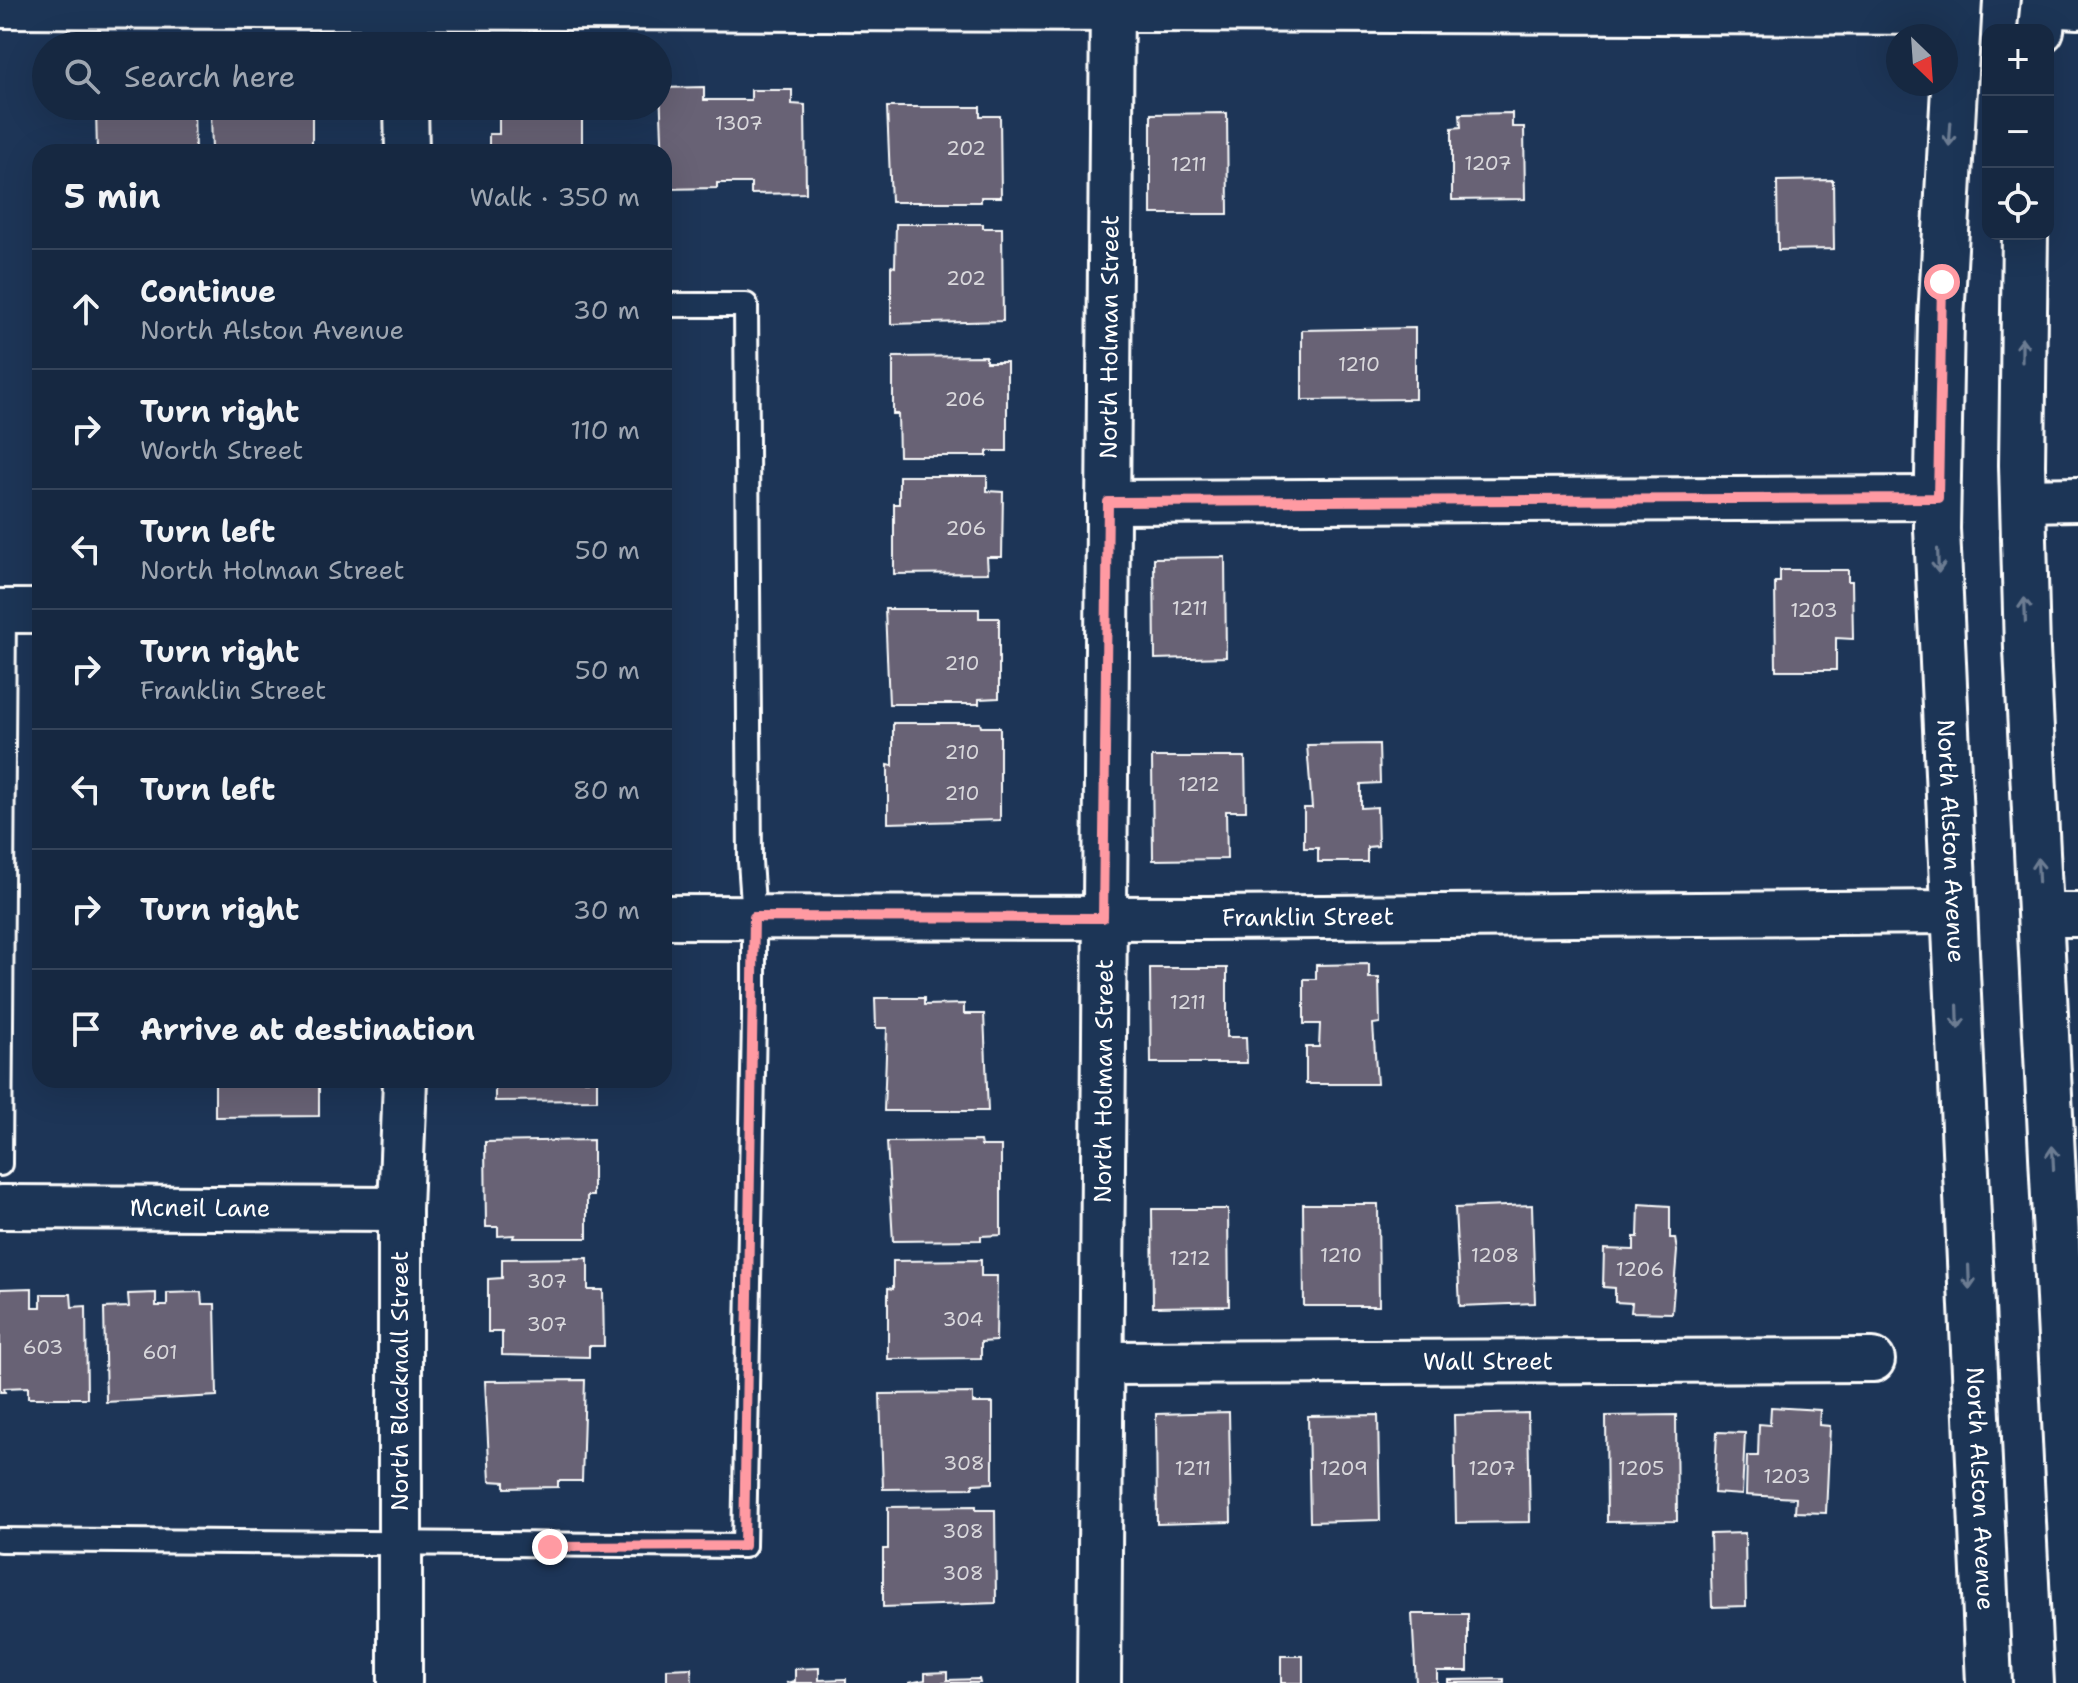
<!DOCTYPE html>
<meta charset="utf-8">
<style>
:root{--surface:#162841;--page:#1f3048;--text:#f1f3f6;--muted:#9ea6b1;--line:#35445a}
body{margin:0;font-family:"Shantell Sans",sans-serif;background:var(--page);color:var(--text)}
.controls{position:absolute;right:24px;top:24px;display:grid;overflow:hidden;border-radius:16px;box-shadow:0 8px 32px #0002}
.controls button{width:72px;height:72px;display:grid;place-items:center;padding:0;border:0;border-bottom:2px solid var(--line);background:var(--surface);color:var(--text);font:40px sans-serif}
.compass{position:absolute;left:1886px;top:24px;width:72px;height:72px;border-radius:50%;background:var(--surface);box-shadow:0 8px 32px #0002;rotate:155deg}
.stop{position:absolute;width:24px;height:24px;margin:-18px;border:6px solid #ff9aa2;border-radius:50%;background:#fff}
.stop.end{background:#ff9aa2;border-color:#fff;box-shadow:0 2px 8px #0008}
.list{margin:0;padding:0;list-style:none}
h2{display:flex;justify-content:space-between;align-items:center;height:104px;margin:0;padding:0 32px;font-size:34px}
h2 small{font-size:26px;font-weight:400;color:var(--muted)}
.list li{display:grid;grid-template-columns:52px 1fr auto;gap:24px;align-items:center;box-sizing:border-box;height:120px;padding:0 32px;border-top:2px solid var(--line)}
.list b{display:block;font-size:30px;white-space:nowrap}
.list p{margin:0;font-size:26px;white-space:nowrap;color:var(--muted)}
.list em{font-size:26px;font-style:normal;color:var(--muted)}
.icon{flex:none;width:44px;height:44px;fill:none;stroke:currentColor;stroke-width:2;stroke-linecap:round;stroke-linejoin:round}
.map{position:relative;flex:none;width:2078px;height:1683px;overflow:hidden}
.search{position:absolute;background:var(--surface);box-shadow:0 8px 32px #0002;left:32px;top:32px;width:640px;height:88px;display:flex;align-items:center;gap:20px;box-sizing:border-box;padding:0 28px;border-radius:44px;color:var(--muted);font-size:30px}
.panel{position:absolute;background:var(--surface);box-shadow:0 8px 32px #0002;left:32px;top:144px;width:640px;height:944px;border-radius:24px}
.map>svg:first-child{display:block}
.building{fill:#676274;stroke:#fff;stroke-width:2}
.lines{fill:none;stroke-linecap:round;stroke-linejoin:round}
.lane-casing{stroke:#fff;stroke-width:28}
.street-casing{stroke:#fff;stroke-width:48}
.secondary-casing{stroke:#fff;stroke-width:50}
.lane{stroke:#1d3557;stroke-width:22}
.street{stroke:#1d3557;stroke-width:42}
.secondary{stroke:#1d3557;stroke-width:44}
.oneway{stroke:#6c7c92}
.route{stroke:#ff9aa2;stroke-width:10}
.labels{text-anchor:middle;stroke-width:6;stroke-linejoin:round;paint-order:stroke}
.number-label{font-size:20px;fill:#d9d8dc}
.street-label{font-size:24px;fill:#fff;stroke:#1d3557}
</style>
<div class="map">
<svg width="2078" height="1683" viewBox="0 0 2078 1683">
<rect width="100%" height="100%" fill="#1d3557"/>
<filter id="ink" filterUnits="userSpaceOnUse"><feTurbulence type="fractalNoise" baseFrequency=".0125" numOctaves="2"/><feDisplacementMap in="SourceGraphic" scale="16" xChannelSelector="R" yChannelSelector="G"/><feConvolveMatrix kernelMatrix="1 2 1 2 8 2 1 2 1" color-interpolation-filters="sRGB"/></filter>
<g filter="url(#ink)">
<g class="building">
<path d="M 704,87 L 704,100 L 751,100 L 751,90 L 792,90 L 792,104 L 805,105 L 806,193 L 751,194 L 751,183 L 717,183 L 717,188 L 664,189 L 660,88 Z"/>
<path d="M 102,106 L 194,108 L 195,152 L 97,152 L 96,108 Z"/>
<path d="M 233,106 L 312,107 L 312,152 L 212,152 L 211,109 Z"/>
<path d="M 499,106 L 582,106 L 582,152 L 489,152 L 489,134 L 499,134 Z"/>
<path d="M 887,107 L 980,107 L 980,116 L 1000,116 L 1001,197 L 981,197 L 981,202 L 891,202 Z"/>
<path d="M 1227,113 L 1228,214 L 1151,214 L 1151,114 Z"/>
<path d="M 1512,113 L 1512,127 L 1524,127 L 1525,199 L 1452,200 L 1452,128 L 1461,127 L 1460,114 Z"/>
<path d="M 1833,180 L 1834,249 L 1778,250 L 1777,181 Z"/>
<path d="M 896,224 L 983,224 L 983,228 L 1002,228 L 1003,321 L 891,324 L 891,266 L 895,267 Z"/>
<path d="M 1415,328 L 1415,399 L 1302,400 L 1302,330 Z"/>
<path d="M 986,356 L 986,362 L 1007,362 L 1007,451 L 987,451 L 987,456 L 899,456 L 898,414 L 893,414 L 893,357 Z"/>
<path d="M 899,476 L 987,476 L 987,491 L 1003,492 L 1002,557 L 987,557 L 988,573 L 894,574 L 894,504 L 899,504 Z"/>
<path d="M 1225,557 L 1226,657 L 1155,659 L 1154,558 Z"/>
<path d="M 1780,570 L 1848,570 L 1848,581 L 1852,581 L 1853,639 L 1836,638 L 1836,670 L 1776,670 L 1775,582 L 1780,582 Z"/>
<path d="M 885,609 L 979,609 L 979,618 L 999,618 L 999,698 L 979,699 L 979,704 L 889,704 Z"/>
<path d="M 893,723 L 980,723 L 981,727 L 1000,727 L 1000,820 L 888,823 L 888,765 L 893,766 Z"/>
<path d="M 1379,744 L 1380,783 L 1361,784 L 1361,808 L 1377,807 L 1378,846 L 1367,847 L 1367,862 L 1318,862 L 1318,848 L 1304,848 L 1304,808 L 1312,808 L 1307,745 Z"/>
<path d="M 1152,757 L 1245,757 L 1246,811 L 1226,811 L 1227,859 L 1153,860 Z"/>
<path d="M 1369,964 L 1369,978 L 1379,978 L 1380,1023 L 1373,1024 L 1377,1084 L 1306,1084 L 1306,1047 L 1319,1047 L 1320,1024 L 1304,1024 L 1304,979 L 1316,979 L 1316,965 Z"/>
<path d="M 1150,968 L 1227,968 L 1227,1037 L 1246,1037 L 1247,1063 L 1151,1063 Z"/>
<path d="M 875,998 L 924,998 L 924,1005 L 964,1004 L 964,1014 L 984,1014 L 988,1111 L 884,1111 L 887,1028 L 876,1028 Z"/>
<path d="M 215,1080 L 319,1080 L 319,1116 L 215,1117 Z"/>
<path d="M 495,1080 L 597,1080 L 597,1100 L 495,1101 Z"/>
<path d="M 593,1140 L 593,1196 L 587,1196 L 587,1238 L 513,1238 L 514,1235 L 498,1236 L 498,1227 L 486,1227 L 485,1142 Z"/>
<path d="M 980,1141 L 981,1146 L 1001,1146 L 1001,1235 L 981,1236 L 981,1240 L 893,1241 L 887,1142 Z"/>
<path d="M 1303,1204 L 1378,1204 L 1379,1306 L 1304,1306 Z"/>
<path d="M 1639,1204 L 1670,1206 L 1670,1238 L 1675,1238 L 1677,1251 L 1672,1313 L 1631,1312 L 1632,1303 L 1615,1302 L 1615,1288 L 1603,1287 L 1604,1249 L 1634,1250 L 1634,1237 L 1638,1237 Z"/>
<path d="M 1532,1205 L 1535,1303 L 1460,1306 L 1455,1208 Z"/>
<path d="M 1152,1209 L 1228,1209 L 1229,1306 L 1153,1307 Z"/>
<path d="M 588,1258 L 588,1290 L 603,1290 L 604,1346 L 589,1346 L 589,1357 L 502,1355 L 502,1332 L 488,1332 L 488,1279 L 502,1278 L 502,1259 Z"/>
<path d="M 981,1260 L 981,1276 L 997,1276 L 996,1341 L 981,1342 L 981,1358 L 888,1359 L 888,1288 L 893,1289 L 893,1261 Z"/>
<path d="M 32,1288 L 32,1307 L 41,1307 L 41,1294 L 71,1294 L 72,1307 L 86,1306 L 87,1398 L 28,1398 L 28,1387 L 4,1388 L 5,1392 L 0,1392 L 0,1289 Z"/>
<path d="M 201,1292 L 202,1304 L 215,1304 L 217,1396 L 106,1402 L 104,1308 L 129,1307 L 128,1294 L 156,1293 L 156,1306 L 167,1306 L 167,1293 Z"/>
<path d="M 585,1380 L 582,1481 L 558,1481 L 558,1487 L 505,1488 L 505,1482 L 490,1481 L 485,1381 Z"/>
<path d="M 973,1393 L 973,1403 L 993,1403 L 993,1483 L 973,1484 L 973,1488 L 883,1489 L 880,1394 Z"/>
<path d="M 1771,1407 L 1820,1410 L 1819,1425 L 1830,1426 L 1826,1513 L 1795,1512 L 1796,1498 L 1746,1495 L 1747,1456 L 1758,1456 L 1759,1424 L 1770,1425 Z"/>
<path d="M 1229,1412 L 1231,1522 L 1157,1524 L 1156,1414 Z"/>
<path d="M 1528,1413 L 1530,1522 L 1456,1523 L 1454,1415 Z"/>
<path d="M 1378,1415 L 1380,1520 L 1310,1522 L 1308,1416 Z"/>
<path d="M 1676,1415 L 1677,1521 L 1607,1522 L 1606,1416 Z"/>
<path d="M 1717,1432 L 1745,1433 L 1742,1495 L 1714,1493 Z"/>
<path d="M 976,1506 L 976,1510 L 995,1510 L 996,1603 L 883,1607 L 883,1549 L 888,1549 L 888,1507 Z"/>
<path d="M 1745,1533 L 1746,1606 L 1712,1607 L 1710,1534 Z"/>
<path d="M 1412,1614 L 1468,1614 L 1468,1671 L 1437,1671 L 1437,1683 L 1416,1683 Z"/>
<rect x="1281" y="1656" width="22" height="27"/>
<path d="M 691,1668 L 692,1683 L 667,1683 L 667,1669 Z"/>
<path d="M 819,1668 L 819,1680 L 846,1679 L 846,1683 L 786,1683 L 795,1681 L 795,1669 Z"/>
<path d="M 947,1672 L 947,1680 L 979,1679 L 980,1683 L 909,1683 L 925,1680 L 925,1673 Z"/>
<path d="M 1504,1679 L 1504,1683 L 1448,1683 L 1448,1680 Z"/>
</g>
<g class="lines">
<defs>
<g id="lane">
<path d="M 0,1164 L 4,611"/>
<path d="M 0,1540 L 744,1546 L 754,1019 L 754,917 L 750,861 L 746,305 L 664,305"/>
</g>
<g id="street">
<path d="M 2044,5 L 2078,7"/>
<path d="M 0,6 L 1958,13"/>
<path d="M 407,46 L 407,0"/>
<path d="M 406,106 L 407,152"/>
<path d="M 2023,500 L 2078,499"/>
<path d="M 1108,502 L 1938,498"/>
<path d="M 0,611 L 40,611"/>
<path d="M 2040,915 L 2078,915"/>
<path id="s1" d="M 664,917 L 1205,918 L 1953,912"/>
<path id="s2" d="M 0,1207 L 400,1209"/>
<path id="s3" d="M 1102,1363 L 1873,1360"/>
<path d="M 400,1683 L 400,1209 L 405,1080"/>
<path id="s4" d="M 1099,1683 L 1112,0"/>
</g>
<g id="secondary">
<path id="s5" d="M 1959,0 L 1941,319 L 1937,529 L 1989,1683"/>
<path d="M 2041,30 L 2044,0"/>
<path d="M 2025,234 L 2022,465 L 2027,649 L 2078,1683"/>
</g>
</defs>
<use href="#lane" class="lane-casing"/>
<use href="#street" class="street-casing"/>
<use href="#secondary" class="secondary-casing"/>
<use href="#lane" class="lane"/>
<use href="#street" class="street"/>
<use href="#secondary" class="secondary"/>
</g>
<defs><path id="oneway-shaft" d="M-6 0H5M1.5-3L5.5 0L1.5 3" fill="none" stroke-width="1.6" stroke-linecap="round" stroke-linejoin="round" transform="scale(2)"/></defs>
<g class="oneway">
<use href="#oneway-shaft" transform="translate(1950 134) rotate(94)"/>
<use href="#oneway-shaft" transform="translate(2022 350) rotate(-90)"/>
<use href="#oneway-shaft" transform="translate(1938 561) rotate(88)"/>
<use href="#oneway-shaft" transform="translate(2025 610) rotate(-92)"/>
<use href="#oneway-shaft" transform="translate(2038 870) rotate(-93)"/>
<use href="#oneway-shaft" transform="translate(1958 1017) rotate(88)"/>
<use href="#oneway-shaft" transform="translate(2053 1158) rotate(-93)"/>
<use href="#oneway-shaft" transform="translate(1969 1277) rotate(88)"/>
</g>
</g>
<g class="lines" filter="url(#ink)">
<path class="route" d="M 550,1547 L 744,1546 L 754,917 L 1103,918 L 1108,502 L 1938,498 L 1942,282"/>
</g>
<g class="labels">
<g class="number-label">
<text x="739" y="130">1307</text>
<text x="966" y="155">202</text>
<text x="1488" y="170">1207</text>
<text x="1189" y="171">1211</text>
<text x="966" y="285">202</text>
<text x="1359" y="371">1210</text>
<text x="965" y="406">206</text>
<text x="966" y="535">206</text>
<text x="1190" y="615">1211</text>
<text x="1814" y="617">1203</text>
<text x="962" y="670">210</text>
<text x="962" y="759">210</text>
<text x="1199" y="791">1212</text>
<text x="962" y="800">210</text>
<text x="1188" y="1009">1211</text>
<text x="1341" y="1262">1210</text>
<text x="1495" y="1262">1208</text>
<text x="1190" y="1265">1212</text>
<text x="1640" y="1276">1206</text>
<text x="547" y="1288">307</text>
<text x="963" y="1326">304</text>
<text x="547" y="1331">307</text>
<text x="43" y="1354">603</text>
<text x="160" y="1359">601</text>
<text x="964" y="1470">308</text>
<text x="1193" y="1475">1211</text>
<text x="1344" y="1475">1209</text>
<text x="1492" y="1475">1207</text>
<text x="1641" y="1475">1205</text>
<text x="1787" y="1483">1203</text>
<text x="963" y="1538">308</text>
<text x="963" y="1580">308</text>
</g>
<g class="street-label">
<text dy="8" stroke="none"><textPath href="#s4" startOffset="1346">North Holman Street</textPath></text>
<text dy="8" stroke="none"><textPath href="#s5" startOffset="842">North Alston Avenue</textPath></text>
<text dy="8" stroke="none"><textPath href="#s1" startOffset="644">Franklin Street</textPath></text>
<text dy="8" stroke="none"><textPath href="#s4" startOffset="602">North Holman Street</textPath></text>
<text dy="8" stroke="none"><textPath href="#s2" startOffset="200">Mcneil Lane</textPath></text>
<text dy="8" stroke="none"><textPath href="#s3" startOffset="386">Wall Street</textPath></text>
<text transform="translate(400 1381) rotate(-90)" y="8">North Blacknall Street</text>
<text dy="8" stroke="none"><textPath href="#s5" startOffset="1490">North Alston Avenue</textPath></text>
</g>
</g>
</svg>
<div class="controls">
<button>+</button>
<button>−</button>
<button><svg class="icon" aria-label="locate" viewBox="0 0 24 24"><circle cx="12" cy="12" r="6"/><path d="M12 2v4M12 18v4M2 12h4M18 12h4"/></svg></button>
</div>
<svg class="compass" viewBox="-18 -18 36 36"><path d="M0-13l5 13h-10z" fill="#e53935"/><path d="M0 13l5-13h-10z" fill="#9ea6b1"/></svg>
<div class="stop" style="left:1942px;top:282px"></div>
<div class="stop end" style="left:550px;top:1547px"></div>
<div class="search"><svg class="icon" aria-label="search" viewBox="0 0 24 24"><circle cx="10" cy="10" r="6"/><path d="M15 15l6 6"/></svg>Search here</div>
<section class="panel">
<h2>5 min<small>Walk · 350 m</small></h2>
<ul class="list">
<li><svg class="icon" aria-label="ahead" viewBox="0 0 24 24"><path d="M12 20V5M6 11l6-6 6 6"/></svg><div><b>Continue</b><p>North Alston Avenue</p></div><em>30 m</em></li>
<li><svg class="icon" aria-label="right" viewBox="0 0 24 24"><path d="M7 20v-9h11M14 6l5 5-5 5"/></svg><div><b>Turn right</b><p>Worth Street</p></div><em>110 m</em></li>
<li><svg class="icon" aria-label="left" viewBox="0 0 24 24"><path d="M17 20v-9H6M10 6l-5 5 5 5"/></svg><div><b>Turn left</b><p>North Holman Street</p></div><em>50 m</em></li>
<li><svg class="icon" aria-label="right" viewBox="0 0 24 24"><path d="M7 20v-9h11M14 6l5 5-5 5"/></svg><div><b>Turn right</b><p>Franklin Street</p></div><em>50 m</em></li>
<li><svg class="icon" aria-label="left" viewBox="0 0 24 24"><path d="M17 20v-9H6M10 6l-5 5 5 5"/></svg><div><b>Turn left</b></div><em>80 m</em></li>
<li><svg class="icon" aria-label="right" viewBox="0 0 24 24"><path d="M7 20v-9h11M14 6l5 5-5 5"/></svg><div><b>Turn right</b></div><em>30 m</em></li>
<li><svg class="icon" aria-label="arrive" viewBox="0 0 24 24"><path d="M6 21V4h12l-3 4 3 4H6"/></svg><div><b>Arrive at destination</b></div></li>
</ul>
</section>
</div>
